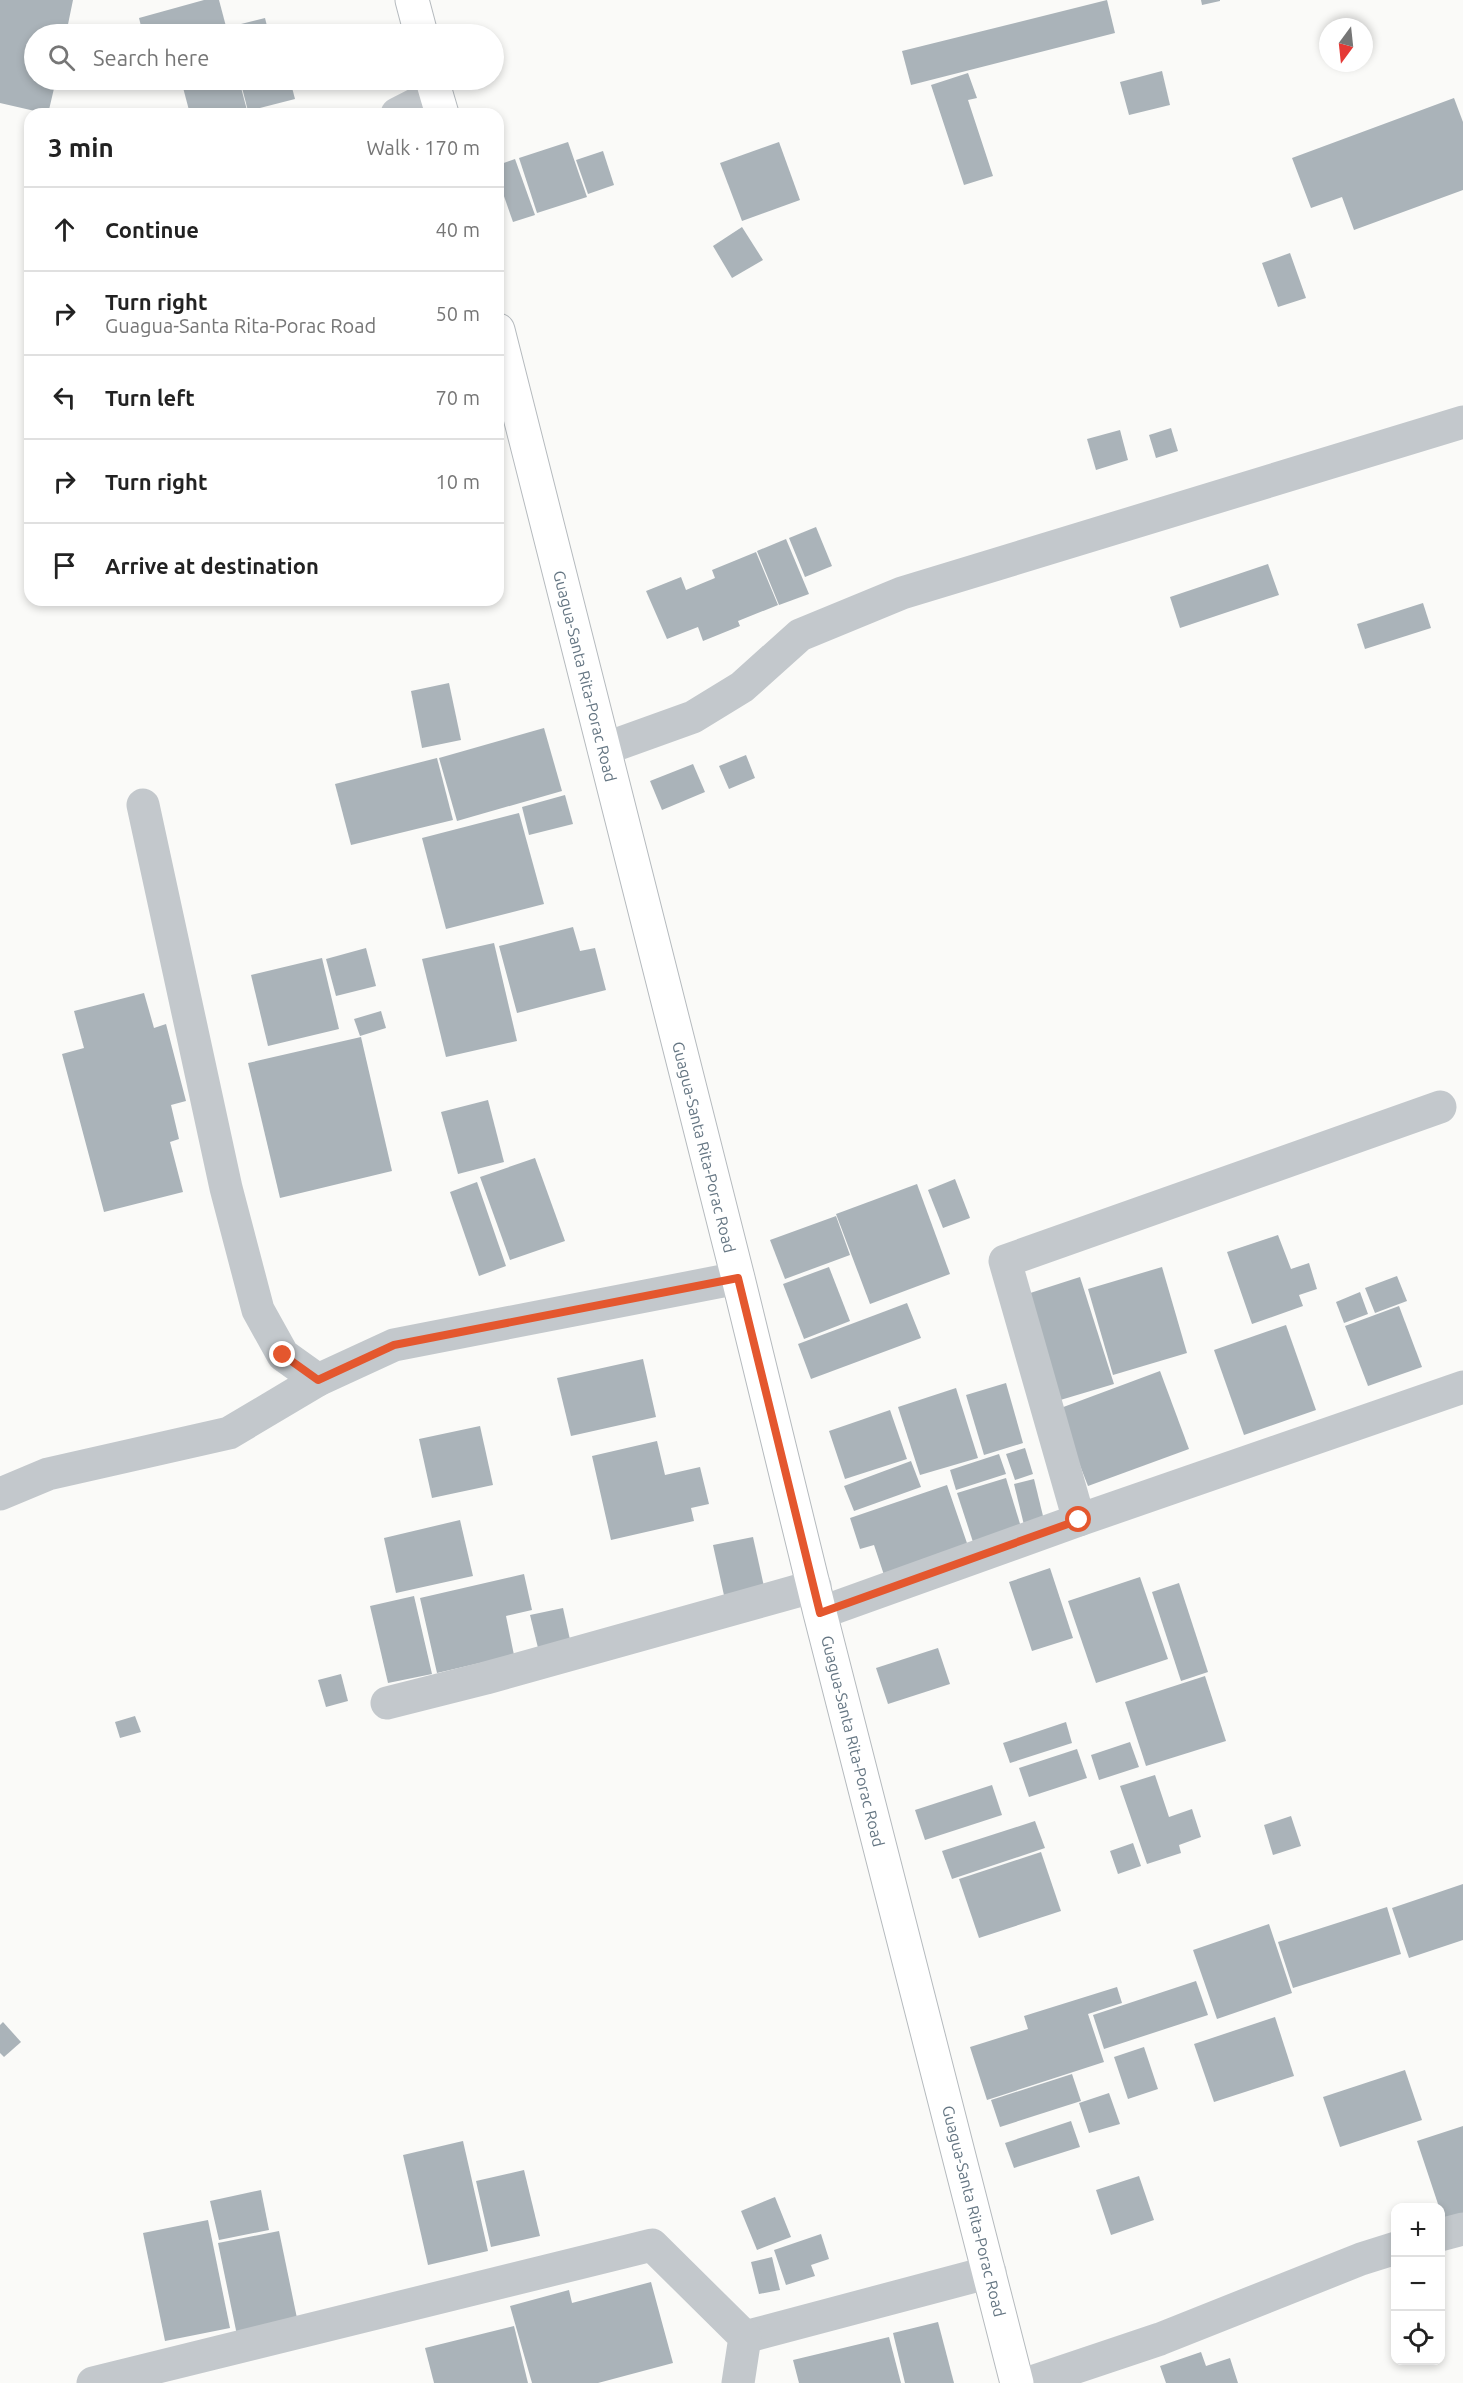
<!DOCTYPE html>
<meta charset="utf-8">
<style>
:root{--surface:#fff;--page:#f6f6f6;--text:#222;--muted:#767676;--line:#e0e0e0}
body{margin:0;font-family:Ubuntu,sans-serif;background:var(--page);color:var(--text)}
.controls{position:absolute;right:18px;bottom:18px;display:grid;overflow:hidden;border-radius:12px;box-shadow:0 3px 9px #0003}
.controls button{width:54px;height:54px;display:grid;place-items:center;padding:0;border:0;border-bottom:2px solid var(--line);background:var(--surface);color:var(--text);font:30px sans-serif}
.compass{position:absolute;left:1319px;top:18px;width:54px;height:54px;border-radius:50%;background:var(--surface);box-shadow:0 3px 9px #0003;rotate:195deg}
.stop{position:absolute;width:18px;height:18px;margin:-14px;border:4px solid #e4572e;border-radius:50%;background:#fff}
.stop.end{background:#e4572e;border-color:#fff;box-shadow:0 2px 6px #0008}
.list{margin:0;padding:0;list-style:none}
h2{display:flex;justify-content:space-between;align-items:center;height:78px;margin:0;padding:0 24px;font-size:26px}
h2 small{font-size:20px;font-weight:400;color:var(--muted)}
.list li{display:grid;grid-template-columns:39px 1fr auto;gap:18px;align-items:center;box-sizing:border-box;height:84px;padding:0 24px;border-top:2px solid var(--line)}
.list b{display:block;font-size:22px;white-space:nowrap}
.list p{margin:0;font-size:20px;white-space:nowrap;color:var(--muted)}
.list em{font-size:20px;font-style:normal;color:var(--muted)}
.icon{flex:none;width:33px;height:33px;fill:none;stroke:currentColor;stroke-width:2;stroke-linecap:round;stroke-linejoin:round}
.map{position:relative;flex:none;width:1463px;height:2383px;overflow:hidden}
.search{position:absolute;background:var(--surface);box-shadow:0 3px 9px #0003;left:24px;top:24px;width:480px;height:66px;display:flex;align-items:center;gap:15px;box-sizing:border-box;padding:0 21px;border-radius:33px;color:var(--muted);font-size:22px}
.panel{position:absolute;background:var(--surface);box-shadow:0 3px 9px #0003;left:24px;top:108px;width:480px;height:498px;border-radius:18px}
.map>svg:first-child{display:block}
.building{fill:#aab3b9}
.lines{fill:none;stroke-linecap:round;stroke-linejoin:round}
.major-casing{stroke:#b5babe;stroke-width:35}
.minor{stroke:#c3c8cc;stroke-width:33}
.major{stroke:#fff;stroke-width:33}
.route{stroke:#e4572e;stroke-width:8}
.labels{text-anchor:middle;stroke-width:6;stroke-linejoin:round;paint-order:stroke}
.street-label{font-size:16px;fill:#657683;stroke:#fff}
</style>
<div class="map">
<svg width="1463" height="2383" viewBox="0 0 1463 2383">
<rect width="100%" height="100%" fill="#fafaf8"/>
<g class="building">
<path d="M 0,0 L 73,0 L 66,34 L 34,34 L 34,80 L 56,80 L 48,114 L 0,103 Z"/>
<path d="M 204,0 L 219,0 L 228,34 L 143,34 L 139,18 Z"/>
<path d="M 1107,0 L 1115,33 L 911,85 L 902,51 Z"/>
<path d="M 1201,0 L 1220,0 L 1220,1 L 1202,5 Z"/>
<path d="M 265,18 L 269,34 L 235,34 L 233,26 Z"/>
<path d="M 1162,71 L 1170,105 L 1129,115 L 1120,82 Z"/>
<path d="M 968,73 L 977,98 L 968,100 L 993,176 L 964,185 L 931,85 Z"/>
<path d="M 181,80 L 239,80 L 248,114 L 190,114 Z"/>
<path d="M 240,80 L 290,80 L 295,99 L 248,111 Z"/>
<path d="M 1454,98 L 1463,122 L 1463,190 L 1354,230 L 1342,197 L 1311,208 L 1292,158 Z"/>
<path d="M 568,142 L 587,197 L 537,213 L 519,158 Z"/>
<path d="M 779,142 L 800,200 L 742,221 L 720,163 Z"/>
<path d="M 603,151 L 614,185 L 588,194 L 576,160 Z"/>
<path d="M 515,159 L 535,215 L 513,222 L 498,179 L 498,165 Z"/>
<path d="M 742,227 L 763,260 L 732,278 L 713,246 Z"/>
<path d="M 1290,253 L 1306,298 L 1278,307 L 1262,263 Z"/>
<path d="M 1171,428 L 1178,451 L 1156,458 L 1149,435 Z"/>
<path d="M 1120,430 L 1128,460 L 1096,470 L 1087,439 Z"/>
<path d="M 816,527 L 832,566 L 805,577 L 789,538 Z"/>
<path d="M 786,539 L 809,594 L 779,605 L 757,551 Z"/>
<path d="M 756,552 L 778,605 L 738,621 L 740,626 L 703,641 L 698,627 L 667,639 L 646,591 L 681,577 L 686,590 L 715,578 L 712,570 Z"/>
<path d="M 1268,564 L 1279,595 L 1180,628 L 1170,597 Z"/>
<path d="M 1423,603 L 1431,628 L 1365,649 L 1357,624 Z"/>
<path d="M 449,683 L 461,740 L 422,748 L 411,691 Z"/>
<path d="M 544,728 L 562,791 L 457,821 L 439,758 Z"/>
<path d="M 746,755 L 755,778 L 729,789 L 719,766 Z"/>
<path d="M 437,758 L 453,820 L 351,845 L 335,784 Z"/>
<path d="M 693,764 L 705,792 L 662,810 L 650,781 Z"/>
<path d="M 565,795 L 573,824 L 529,835 L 522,807 Z"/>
<path d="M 519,813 L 544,904 L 446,929 L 422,838 Z"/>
<path d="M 573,927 L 580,951 L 595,948 L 606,990 L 517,1013 L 499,946 Z"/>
<path d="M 494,943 L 517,1041 L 446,1057 L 422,959 Z"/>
<path d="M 366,948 L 376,986 L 336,996 L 326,959 Z"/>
<path d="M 322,958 L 339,1029 L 268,1046 L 251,975 Z"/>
<path d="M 144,993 L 154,1028 L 166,1024 L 186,1101 L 171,1105 L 179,1139 L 170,1142 L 183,1192 L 104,1212 L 62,1054 L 84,1048 L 74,1011 Z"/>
<path d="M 381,1011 L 386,1028 L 360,1036 L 354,1019 Z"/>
<path d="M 361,1037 L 392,1171 L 280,1198 L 248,1063 Z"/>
<path d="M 488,1100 L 504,1162 L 458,1174 L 441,1112 Z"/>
<path d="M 535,1158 L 565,1241 L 510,1260 L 480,1177 Z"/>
<path d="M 955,1179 L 970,1218 L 943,1228 L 928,1190 Z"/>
<path d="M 477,1182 L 506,1266 L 479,1276 L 450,1192 Z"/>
<path d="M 917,1184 L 950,1274 L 870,1304 L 836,1214 Z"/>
<path d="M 836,1216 L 850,1255 L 785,1279 L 770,1240 Z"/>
<path d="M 1278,1235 L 1291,1269 L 1309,1263 L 1317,1289 L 1299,1295 L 1303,1306 L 1252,1324 L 1227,1252 Z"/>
<path d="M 829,1267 L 850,1321 L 804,1339 L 783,1284 Z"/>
<path d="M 1162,1267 L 1187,1353 L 1113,1375 L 1088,1289 Z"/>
<path d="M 1397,1276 L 1407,1301 L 1375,1313 L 1365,1288 Z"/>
<path d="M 1080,1277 L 1114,1384 L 1057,1401 L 1024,1295 Z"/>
<path d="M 1360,1292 L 1368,1314 L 1344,1323 L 1336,1302 Z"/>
<path d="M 907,1303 L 921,1338 L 811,1379 L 798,1344 Z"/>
<path d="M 1399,1306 L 1422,1367 L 1368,1386 L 1345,1326 Z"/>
<path d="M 1286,1325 L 1316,1410 L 1244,1435 L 1214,1350 Z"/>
<path d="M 643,1359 L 656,1417 L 571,1436 L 557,1378 Z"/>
<path d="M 1160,1371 L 1189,1449 L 1088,1486 L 1058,1409 Z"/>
<path d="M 1006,1383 L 1023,1443 L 984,1455 L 966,1395 Z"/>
<path d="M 956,1388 L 978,1458 L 920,1475 L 898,1407 Z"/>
<path d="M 890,1410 L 907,1459 L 845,1479 L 829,1431 Z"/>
<path d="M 480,1426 L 493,1485 L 432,1498 L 419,1439 Z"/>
<path d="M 657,1441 L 665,1475 L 700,1467 L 709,1504 L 691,1508 L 694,1521 L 611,1540 L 592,1456 Z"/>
<path d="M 1025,1448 L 1033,1474 L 1015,1480 L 1006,1454 Z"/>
<path d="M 999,1454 L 1006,1474 L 956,1490 L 950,1470 Z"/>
<path d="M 911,1461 L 921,1487 L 854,1511 L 844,1486 Z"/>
<path d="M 1006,1478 L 1021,1527 L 973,1542 L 957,1493 Z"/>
<path d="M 1034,1479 L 1044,1520 L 1024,1525 L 1014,1484 Z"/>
<path d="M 947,1485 L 968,1546 L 884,1575 L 874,1545 L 860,1549 L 850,1518 Z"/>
<path d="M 460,1520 L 473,1576 L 396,1593 L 384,1538 Z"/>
<path d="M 753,1537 L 765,1591 L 725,1600 L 713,1545 Z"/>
<path d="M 1050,1568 L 1073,1638 L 1032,1651 L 1009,1582 Z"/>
<path d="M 524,1574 L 532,1610 L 506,1616 L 514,1655 L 437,1673 L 420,1598 Z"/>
<path d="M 1140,1577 L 1168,1659 L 1096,1683 L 1068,1601 Z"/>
<path d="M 1179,1583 L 1208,1672 L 1181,1681 L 1152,1592 Z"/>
<path d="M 414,1596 L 432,1674 L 388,1683 L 370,1606 Z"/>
<path d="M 563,1608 L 571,1644 L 539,1652 L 530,1615 Z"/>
<path d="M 938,1648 L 950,1684 L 888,1704 L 876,1668 Z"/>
<path d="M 341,1674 L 348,1701 L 326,1707 L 318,1680 Z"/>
<path d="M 1205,1676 L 1226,1741 L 1146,1766 L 1125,1702 Z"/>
<path d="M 135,1716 L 141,1732 L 120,1738 L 115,1722 Z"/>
<path d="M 1066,1722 L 1072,1743 L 1010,1763 L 1003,1743 Z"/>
<path d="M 1130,1742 L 1139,1767 L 1099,1780 L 1091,1755 Z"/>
<path d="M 1077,1749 L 1087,1778 L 1029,1797 L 1019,1768 Z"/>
<path d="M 1155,1775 L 1169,1817 L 1192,1809 L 1201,1837 L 1179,1845 L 1181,1853 L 1147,1864 L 1120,1786 Z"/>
<path d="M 992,1785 L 1002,1815 L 925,1840 L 915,1810 Z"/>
<path d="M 1291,1816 L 1301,1846 L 1273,1855 L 1264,1825 Z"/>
<path d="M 1035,1821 L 1045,1848 L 952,1879 L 942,1851 Z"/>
<path d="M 1133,1843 L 1141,1866 L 1118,1874 L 1110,1851 Z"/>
<path d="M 1041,1852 L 1061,1911 L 979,1938 L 959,1879 Z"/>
<path d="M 1463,1884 L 1463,1940 L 1409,1958 L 1392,1908 Z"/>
<path d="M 1387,1907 L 1401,1954 L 1293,1988 L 1278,1942 Z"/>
<path d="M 1269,1924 L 1292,1993 L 1217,2019 L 1193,1950 Z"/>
<path d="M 1196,1981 L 1208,2015 L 1104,2049 L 1093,2015 Z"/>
<path d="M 1117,1987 L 1122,2003 L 1088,2014 L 1104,2062 L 987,2100 L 970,2047 L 1028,2029 L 1024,2016 Z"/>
<path d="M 1275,2017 L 1294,2076 L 1214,2102 L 1194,2044 Z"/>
<path d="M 3,2022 L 21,2042 L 4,2057 L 0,2053 L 0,2025 Z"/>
<path d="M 1144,2047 L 1158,2089 L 1128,2099 L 1114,2057 Z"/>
<path d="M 1405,2070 L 1422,2120 L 1340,2147 L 1323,2097 Z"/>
<path d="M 1072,2074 L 1081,2101 L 1000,2127 L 991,2100 Z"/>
<path d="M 1109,2093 L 1120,2124 L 1089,2133 L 1079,2103 Z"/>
<path d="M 1071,2121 L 1080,2147 L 1014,2168 L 1005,2143 Z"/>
<path d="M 1463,2126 L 1463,2216 L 1444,2222 L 1417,2141 Z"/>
<path d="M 463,2141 L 488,2251 L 428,2265 L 403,2155 Z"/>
<path d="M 524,2170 L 540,2236 L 491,2247 L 476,2181 Z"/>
<path d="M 1139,2176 L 1154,2220 L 1111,2235 L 1096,2190 Z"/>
<path d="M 261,2190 L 269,2230 L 219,2240 L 210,2201 Z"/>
<path d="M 775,2197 L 791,2237 L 757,2250 L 741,2211 Z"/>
<path d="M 208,2220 L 230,2328 L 165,2341 L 143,2233 Z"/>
<path d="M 279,2231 L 298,2323 L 237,2335 L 218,2243 Z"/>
<path d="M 821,2234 L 829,2259 L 811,2265 L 815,2276 L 786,2285 L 774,2250 Z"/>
<path d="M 772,2257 L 780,2290 L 759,2294 L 751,2262 Z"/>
<path d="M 651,2282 L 673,2363 L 598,2383 L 532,2383 L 510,2306 L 569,2290 L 572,2303 Z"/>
<path d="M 938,2322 L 954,2383 L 905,2383 L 893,2333 Z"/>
<path d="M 514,2326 L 528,2383 L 434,2383 L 425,2348 Z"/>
<path d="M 889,2337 L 901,2383 L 799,2383 L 793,2360 Z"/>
<path d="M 1201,2352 L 1206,2366 L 1230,2358 L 1238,2383 L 1166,2383 L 1160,2366 Z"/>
</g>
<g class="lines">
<defs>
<g id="major">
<path d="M 412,0 L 421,34"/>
<path d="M 432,80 L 442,114"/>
<path d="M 498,330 L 738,1278 L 820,1613 L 1017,2383"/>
</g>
</defs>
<use href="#major" class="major-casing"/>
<g class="minor">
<path d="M 397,114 L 436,94"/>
<path d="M 604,749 L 693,717 L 742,687 L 800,635 L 902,593 L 1463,422"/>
<path d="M 143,805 L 226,1188 L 258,1310 L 283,1355 L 318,1380"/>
<path d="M 0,1494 L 48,1474 L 229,1433 L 318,1380 L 394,1345 L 738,1278"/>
<path d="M 1079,1520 L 1005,1261 L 1440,1107"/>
<path d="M 820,1613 L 1079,1520 L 1463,1387"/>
<path d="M 387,1703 L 486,1678 L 815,1586"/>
<path d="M 1440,2235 L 1463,2229"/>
<path d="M 745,2337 L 990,2272"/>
<path d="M 93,2383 L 652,2245 L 745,2337 L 738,2383"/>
<path d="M 1029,2383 L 1160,2339 L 1361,2259 L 1396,2248"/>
</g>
<use href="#major" class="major"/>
</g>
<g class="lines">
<path class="route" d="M 283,1355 L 318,1380 L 394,1345 L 738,1278 L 820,1613 L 1079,1520"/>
</g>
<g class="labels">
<g class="street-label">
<text transform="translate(585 676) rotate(76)" y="6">Guagua-Santa Rita-Porac Road</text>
<text transform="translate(704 1147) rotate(76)" y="6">Guagua-Santa Rita-Porac Road</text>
<text transform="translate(853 1741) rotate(76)" y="6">Guagua-Santa Rita-Porac Road</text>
<text transform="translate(974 2211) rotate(76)" y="6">Guagua-Santa Rita-Porac Road</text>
</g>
</g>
</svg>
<div class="controls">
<button>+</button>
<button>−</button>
<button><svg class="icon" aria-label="locate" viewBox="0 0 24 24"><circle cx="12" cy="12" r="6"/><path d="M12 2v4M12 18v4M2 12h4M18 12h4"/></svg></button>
</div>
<svg class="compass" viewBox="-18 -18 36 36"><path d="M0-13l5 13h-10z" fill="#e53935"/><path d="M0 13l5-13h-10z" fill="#767676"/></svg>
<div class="stop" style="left:1079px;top:1520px"></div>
<div class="stop end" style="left:283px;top:1355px"></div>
<div class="search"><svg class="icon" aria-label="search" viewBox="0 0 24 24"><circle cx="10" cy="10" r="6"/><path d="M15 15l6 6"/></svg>Search here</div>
<section class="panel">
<h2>3 min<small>Walk · 170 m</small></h2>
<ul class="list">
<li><svg class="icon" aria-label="ahead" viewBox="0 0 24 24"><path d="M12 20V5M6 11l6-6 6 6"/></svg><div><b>Continue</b></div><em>40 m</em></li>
<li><svg class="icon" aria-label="right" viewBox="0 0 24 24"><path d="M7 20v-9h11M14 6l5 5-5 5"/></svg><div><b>Turn right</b><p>Guagua-Santa Rita-Porac Road</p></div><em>50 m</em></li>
<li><svg class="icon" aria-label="left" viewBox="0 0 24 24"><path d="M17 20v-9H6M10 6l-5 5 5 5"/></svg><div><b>Turn left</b></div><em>70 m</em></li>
<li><svg class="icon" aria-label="right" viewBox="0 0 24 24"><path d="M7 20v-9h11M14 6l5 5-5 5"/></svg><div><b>Turn right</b></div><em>10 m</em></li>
<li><svg class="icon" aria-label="arrive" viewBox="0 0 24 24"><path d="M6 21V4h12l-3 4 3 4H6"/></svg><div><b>Arrive at destination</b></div></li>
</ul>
</section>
</div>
